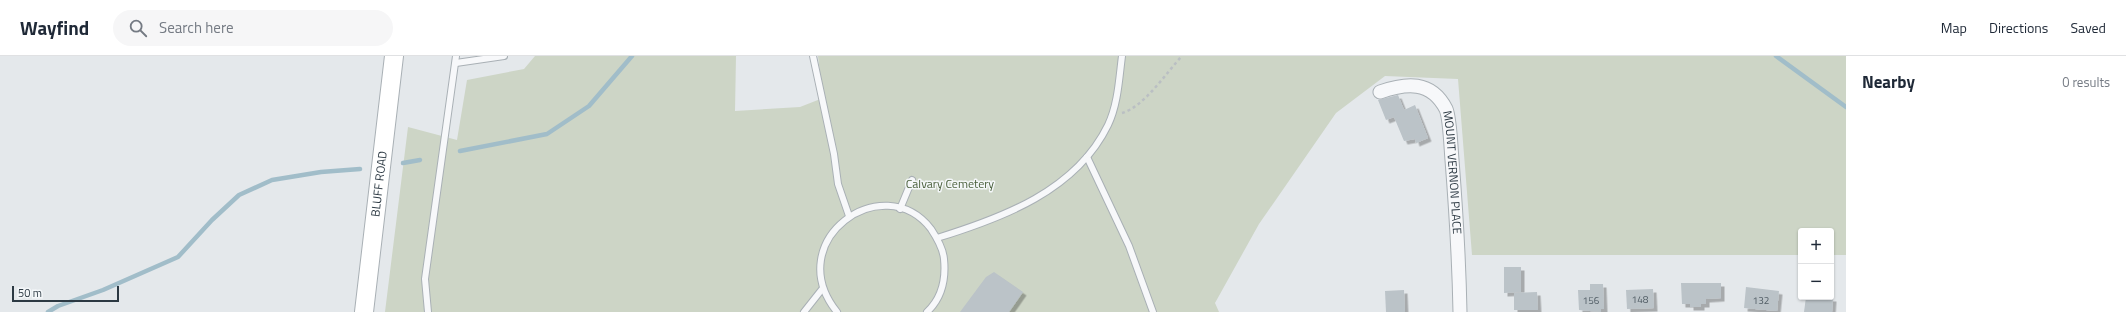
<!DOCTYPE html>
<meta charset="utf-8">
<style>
:root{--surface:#fff;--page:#f6f6f7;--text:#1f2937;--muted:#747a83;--line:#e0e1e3}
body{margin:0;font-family:"Titillium Web",sans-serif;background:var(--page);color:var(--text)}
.controls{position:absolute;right:12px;bottom:12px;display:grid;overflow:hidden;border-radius:4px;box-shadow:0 1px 3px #0004}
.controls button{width:36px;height:36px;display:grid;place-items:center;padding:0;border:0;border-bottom:1px solid var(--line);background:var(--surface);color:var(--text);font:20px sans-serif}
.scale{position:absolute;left:12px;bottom:10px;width:107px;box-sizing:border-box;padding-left:4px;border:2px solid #2c3943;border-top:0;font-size:11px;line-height:14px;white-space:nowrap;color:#2c3943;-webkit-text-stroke:3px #f4f7f9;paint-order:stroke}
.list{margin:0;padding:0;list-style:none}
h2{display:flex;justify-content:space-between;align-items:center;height:52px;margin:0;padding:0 16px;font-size:17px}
h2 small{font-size:13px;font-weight:400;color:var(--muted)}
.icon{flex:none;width:22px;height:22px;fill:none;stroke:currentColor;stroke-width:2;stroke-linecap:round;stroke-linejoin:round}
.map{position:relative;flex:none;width:1846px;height:256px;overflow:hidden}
header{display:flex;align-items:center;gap:24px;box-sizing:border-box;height:56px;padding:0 20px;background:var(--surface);border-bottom:1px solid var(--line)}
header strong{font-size:19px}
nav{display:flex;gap:22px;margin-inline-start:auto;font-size:14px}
.search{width:280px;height:36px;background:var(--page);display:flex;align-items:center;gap:10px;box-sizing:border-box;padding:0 14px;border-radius:22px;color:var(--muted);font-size:15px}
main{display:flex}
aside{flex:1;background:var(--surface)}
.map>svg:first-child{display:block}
.green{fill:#cdd5c6}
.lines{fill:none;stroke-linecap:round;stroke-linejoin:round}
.stream{stroke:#a1bdc9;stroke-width:4.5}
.building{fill:#bbc3c8;filter:url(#shadow)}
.lane-casing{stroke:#a9b0b5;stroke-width:8}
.street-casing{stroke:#a9b0b5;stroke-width:15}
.secondary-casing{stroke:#a9b0b5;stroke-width:20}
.path{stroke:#babfc3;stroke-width:2.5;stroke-dasharray:3 3;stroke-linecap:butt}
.lane{stroke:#f7f8fa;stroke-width:6}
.street{stroke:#f7f8fa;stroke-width:13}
.secondary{stroke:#fff;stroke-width:18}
.labels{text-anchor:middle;stroke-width:3;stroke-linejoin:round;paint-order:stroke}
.number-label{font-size:10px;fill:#505c64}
.street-label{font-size:12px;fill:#2c3943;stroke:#f4f7f9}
.park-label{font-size:12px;fill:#485e3a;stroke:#f4f7f9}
</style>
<header>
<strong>Wayfind</strong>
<div class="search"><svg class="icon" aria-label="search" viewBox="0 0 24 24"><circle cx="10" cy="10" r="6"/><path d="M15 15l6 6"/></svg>Search here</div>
<nav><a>Map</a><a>Directions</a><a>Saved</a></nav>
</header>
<main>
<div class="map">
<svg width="1846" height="256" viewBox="0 0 1846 256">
<defs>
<filter id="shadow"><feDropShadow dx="3.5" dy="3.5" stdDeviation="0" flood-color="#0004"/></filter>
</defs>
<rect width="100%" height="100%" fill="#e4e8eb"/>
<path class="green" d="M 535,0 L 736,0 L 735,55 L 800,51 L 823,42 L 818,0 L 1846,0 L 1846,199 L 1831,199 L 1831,175 L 1801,175 L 1801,199 L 1472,199 L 1458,23 L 1385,20 L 1336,57 L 1259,168 L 1215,247 L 1219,256 L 385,256 L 408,71 L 457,84 L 467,24 L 524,13 Z"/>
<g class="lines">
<g class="stream">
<path d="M 1776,0 L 1846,51"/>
<path d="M 460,95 L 547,78 L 589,50 L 632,0"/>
<path d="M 403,107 L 420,104"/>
<path d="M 48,256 L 58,250 L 103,234 L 178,201 L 212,164 L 239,139 L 272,124 L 321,116 L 360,113"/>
</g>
</g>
<g class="building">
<path d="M 1398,39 L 1404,54 L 1415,49 L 1428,82 L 1416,87 L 1415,83 L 1404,85 L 1394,61 L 1386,64 L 1378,44 Z"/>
<path d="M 1504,211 L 1521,211 L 1521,236 L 1504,237 Z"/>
<path d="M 994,216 L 1023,236 L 1009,256 L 960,256 L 986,221 Z"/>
<path d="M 1681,227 L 1721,227 L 1721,242 L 1706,243 L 1706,248 L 1701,248 L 1701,251 L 1690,251 L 1690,248 L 1682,248 Z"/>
<path d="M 1590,228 L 1603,228 L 1604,253 L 1601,253 L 1601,256 L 1579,254 L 1578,234 L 1590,234 Z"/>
<path d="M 1746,231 L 1779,235 L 1777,255 L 1744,252 Z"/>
<path d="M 1653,233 L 1654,252 L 1627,253 L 1626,234 Z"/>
<path d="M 1404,234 L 1405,256 L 1386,256 L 1385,235 Z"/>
<path d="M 1537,236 L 1538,254 L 1514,254 L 1514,237 Z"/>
<path d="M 1806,241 L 1833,242 L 1832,256 L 1804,256 Z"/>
</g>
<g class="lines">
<defs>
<g id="lane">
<path d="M 813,0 L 834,98 L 838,128 L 849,160"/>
<path d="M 456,7 L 504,0"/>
<path d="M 1087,101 L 1129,190 L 1153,256"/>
<path d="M 900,153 L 912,124"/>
<path d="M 937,182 C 1002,162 1076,135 1108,69 C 1118,48 1119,23 1122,0"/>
<path d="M 428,256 L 425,223 L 456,0"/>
<path d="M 804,256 L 823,232"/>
<path d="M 837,256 C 780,185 883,111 931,173 C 937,182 943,192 944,203 C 946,223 942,242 927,256"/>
</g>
<g id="street">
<path id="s1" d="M 1380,36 C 1406,27 1431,24 1446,53 C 1450,62 1451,93 1452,104 C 1456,155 1459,205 1460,256"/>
</g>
<g id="secondary">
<path id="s2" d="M 364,256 L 394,0"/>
</g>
</defs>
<use href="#lane" class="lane-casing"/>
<use href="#street" class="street-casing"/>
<use href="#secondary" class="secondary-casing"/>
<path class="path" d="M 1122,57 C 1144,51 1166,17 1182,0"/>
<use href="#lane" class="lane"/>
<use href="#street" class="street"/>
<use href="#secondary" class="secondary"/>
</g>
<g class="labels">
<g class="number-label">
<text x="1640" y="247">148</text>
<text x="1591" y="248">156</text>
<text x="1761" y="248">132</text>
</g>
<g class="street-label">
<text dy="4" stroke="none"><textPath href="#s1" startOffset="140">MOUNT VERNON PLACE</textPath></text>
<text dy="4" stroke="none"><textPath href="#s2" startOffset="129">BLUFF ROAD</textPath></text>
</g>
<g class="park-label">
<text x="950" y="132">Calvary Cemetery</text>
</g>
</g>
</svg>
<div class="controls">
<button>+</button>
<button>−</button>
</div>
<div class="scale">50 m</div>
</div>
<aside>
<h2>Nearby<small>0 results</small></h2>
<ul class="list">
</ul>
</aside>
</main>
